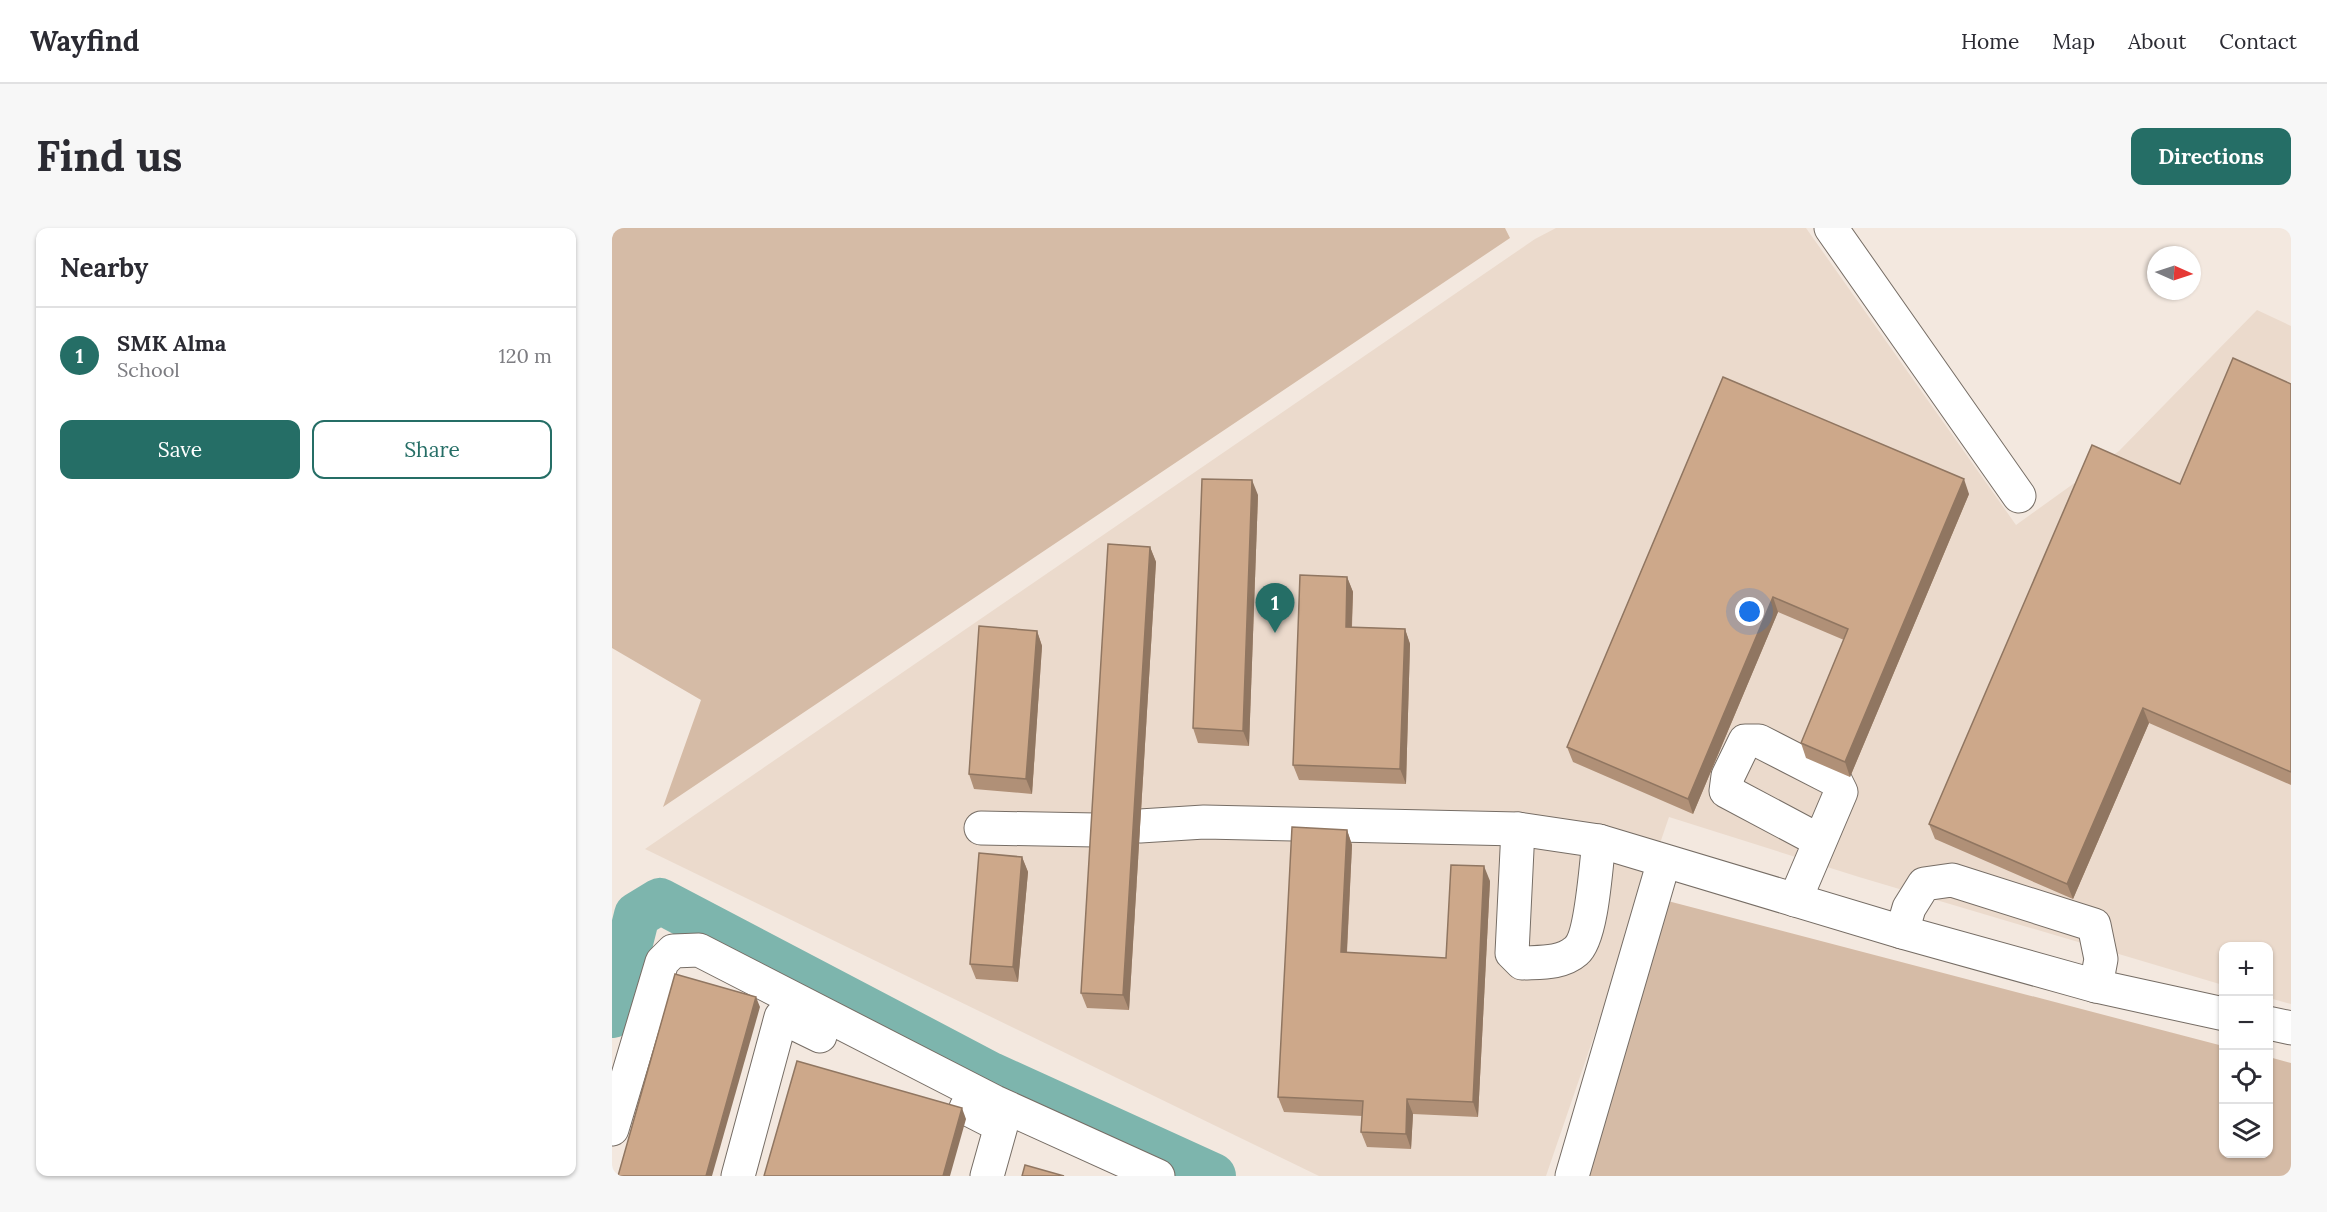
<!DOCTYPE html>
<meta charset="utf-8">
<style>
:root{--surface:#fff;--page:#f7f7f7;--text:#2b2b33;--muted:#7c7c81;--line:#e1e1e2;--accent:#256e66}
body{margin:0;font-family:Lora,serif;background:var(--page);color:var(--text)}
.controls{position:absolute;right:18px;bottom:18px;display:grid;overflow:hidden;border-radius:12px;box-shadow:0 2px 4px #0004}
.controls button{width:54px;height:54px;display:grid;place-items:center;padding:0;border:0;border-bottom:2px solid var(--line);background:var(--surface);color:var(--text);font:30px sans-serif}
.compass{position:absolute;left:1535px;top:18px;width:54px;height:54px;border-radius:50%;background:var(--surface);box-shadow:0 2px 4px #0004;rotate:93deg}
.you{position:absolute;left:1138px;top:384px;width:21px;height:21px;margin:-15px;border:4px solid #fff;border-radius:50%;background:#1a73e8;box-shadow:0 0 0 9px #1a73e833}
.badge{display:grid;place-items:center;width:39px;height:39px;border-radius:50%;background:var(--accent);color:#fff;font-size:20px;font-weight:700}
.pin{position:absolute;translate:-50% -50px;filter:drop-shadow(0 2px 3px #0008)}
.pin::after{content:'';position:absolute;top:32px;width:21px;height:18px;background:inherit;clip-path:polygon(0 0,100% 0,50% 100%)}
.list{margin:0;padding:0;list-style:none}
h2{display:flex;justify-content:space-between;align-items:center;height:78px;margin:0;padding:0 24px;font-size:26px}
h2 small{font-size:20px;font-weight:400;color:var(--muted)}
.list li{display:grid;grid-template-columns:39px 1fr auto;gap:18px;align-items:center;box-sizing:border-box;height:96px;padding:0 24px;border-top:2px solid var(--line)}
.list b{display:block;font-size:22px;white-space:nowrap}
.list p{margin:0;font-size:20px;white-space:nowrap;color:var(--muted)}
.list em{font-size:20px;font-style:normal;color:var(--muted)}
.actions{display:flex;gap:12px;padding:18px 24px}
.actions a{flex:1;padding:14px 0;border:2px solid var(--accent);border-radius:12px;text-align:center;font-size:21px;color:var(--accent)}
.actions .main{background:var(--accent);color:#fff}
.icon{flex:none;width:33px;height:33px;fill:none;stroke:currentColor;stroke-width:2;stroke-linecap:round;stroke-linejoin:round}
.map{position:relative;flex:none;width:1679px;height:948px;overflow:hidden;border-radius:12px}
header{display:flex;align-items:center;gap:36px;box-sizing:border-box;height:84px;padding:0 30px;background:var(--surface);border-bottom:2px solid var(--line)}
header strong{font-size:28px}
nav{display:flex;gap:33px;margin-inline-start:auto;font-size:21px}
.intro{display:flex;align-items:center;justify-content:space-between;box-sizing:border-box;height:144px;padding:0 36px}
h1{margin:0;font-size:42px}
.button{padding:15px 27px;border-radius:12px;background:var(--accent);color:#fff;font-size:21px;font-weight:700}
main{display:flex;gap:36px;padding:0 36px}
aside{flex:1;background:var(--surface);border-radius:12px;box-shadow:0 2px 4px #0004}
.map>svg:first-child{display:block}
.built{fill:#ebdacc}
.green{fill:#d5bba6}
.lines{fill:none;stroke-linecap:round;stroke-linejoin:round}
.river{stroke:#7db5ad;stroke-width:46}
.minor-casing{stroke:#766d65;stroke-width:35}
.minor{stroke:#fff;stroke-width:33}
.wall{fill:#b09077}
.shaded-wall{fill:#907661}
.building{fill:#cda88a;stroke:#907661;stroke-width:1.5}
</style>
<header>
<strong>Wayfind</strong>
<nav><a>Home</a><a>Map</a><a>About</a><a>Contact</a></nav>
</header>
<div class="intro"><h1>Find us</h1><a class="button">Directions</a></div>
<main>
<aside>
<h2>Nearby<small></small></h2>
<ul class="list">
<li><span class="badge">1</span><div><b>SMK Alma</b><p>School</p></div><em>120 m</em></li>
</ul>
<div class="actions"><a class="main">Save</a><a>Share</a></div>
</aside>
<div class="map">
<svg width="1679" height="948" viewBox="0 0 1679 948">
<rect width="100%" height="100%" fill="#f3e8df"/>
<path class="built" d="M 944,0 L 1194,0 L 1404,297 L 1507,223 L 1645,82 L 1679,98 L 1679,776 L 1657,770 L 1656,718 L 1612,718 L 1611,757 L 1247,649 L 1057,589 L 934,948 L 707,948 L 33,621 L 923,11 Z"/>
<g class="green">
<path d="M 0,0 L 893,0 L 898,10 L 51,579 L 89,472 L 0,420 Z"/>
<path d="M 1052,672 L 1611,818 L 1612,926 L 1656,926 L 1657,829 L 1679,835 L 1679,948 L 975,948 Z"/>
</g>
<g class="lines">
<path class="river" d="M 0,787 L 25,687 L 48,673 L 379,847 L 601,948"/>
<defs>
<g id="minor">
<path d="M 1219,0 L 1407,268"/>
<path d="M 528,598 L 592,594 L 906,601 L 987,613 L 1290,704 L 1484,758 L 1612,786"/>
<path d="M 369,600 L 484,602"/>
<path d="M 906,601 L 900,725 L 910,735 C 928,734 949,736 964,723 C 980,710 984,636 987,613"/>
<path d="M 1183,672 L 1229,564 L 1223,552 L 1147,513 L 1133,513 L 1116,548 L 1114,563 L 1208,613"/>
<path d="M 1290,704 L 1297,680 L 1312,656 L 1340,652 L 1482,697 L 1489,731 L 1484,758"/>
<path d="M 1656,795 L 1679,800"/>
<path d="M 354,880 L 389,898 L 375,948"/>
<path d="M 0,901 L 50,734 L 61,723 L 87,722 L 383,874 L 546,948"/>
<path d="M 126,948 L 169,789 L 208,808"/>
<path d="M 960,948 L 1052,633"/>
</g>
</defs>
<use href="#minor" class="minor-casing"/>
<use href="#minor" class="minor"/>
</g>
<g class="wall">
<path d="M 1111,149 L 1357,266 L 1238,549 L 1194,530 L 1189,515 L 1232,412 L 1166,384 L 1081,586 L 961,534 L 955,519 Z"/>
<path d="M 1679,156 L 1679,557 L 1537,495 L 1461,671 L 1323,611 L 1317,596 L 1568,256 Z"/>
<path d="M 646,267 L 637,518 L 586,515 L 581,500 Z"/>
<path d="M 538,319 L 544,334 L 517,782 L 475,780 L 469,765 Z"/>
<path d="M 735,349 L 741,364 L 740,399 L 793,401 L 798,416 L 794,556 L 687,552 L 681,537 Z"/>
<path d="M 425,403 L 430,418 L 420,566 L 362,561 L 357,546 Z"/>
<path d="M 735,602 L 740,617 L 735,725 L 834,730 L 878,653 L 866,889 L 801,886 L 799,921 L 755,919 L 749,904 L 750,888 L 672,884 L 666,869 Z"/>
<path d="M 410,629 L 416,644 L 406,754 L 364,751 L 358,736 Z"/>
</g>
<g class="shaded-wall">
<path d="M 1352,251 L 1357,266 L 1238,549 L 1233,534 Z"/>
<path d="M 640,252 L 646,267 L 637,518 L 631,503 Z"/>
<path d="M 538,319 L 544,334 L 517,782 L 511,767 Z"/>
<path d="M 735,349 L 741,364 L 739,414 L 734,399 Z"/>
<path d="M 1161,369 L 1166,384 L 1081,586 L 1076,571 Z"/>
<path d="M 793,401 L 798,416 L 794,556 L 788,541 Z"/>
<path d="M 425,403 L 430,418 L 420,566 L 414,551 Z"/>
<path d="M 1531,480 L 1537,495 L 1461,671 L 1455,656 Z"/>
<path d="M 735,602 L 740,617 L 734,739 L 729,724 Z"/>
<path d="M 410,629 L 416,644 L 406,754 L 401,739 Z"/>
<path d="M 872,638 L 878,653 L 866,889 L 861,874 Z"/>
<path d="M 144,769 L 148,779 L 100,948 L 94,948 Z"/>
<path d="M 795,871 L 801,886 L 799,921 L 794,906 Z"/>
<path d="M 350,880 L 354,891 L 338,948 L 331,948 Z"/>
</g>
<g class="building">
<path d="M 1621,130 L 1679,156 L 1679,544 L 1531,480 L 1455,656 L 1317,596 L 1480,217 L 1568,256 Z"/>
<path d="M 1111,149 L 1352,251 L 1233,534 L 1189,515 L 1236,401 L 1161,369 L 1076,571 L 955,519 Z"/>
<path d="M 590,251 L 640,252 L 631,503 L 581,500 Z"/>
<path d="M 496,316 L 538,319 L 511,767 L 469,765 Z"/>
<path d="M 688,347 L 735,349 L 734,399 L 793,401 L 788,541 L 681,537 Z"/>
<path d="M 367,398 L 425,403 L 414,551 L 357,546 Z"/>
<path d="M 680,599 L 735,602 L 729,724 L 834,730 L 839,637 L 872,638 L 861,874 L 795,871 L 794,906 L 749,904 L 751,873 L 666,869 Z"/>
<path d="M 367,625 L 410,629 L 401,739 L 358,736 Z"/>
<path d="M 63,746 L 144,769 L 94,948 L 6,948 Z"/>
<path d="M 185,833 L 350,880 L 331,948 L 152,948 Z"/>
<path d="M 413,937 L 452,948 L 410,948 Z"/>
</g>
</svg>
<div class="controls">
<button>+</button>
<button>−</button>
<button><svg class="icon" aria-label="locate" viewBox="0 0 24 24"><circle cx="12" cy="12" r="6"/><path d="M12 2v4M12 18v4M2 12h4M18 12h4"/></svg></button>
<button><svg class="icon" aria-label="layers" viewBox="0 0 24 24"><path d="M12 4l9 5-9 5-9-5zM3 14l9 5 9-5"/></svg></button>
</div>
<svg class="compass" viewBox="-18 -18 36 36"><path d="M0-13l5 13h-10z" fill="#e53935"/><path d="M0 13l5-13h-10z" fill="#7c7c81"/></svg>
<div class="you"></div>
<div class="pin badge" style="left:663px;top:405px">1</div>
</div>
</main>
